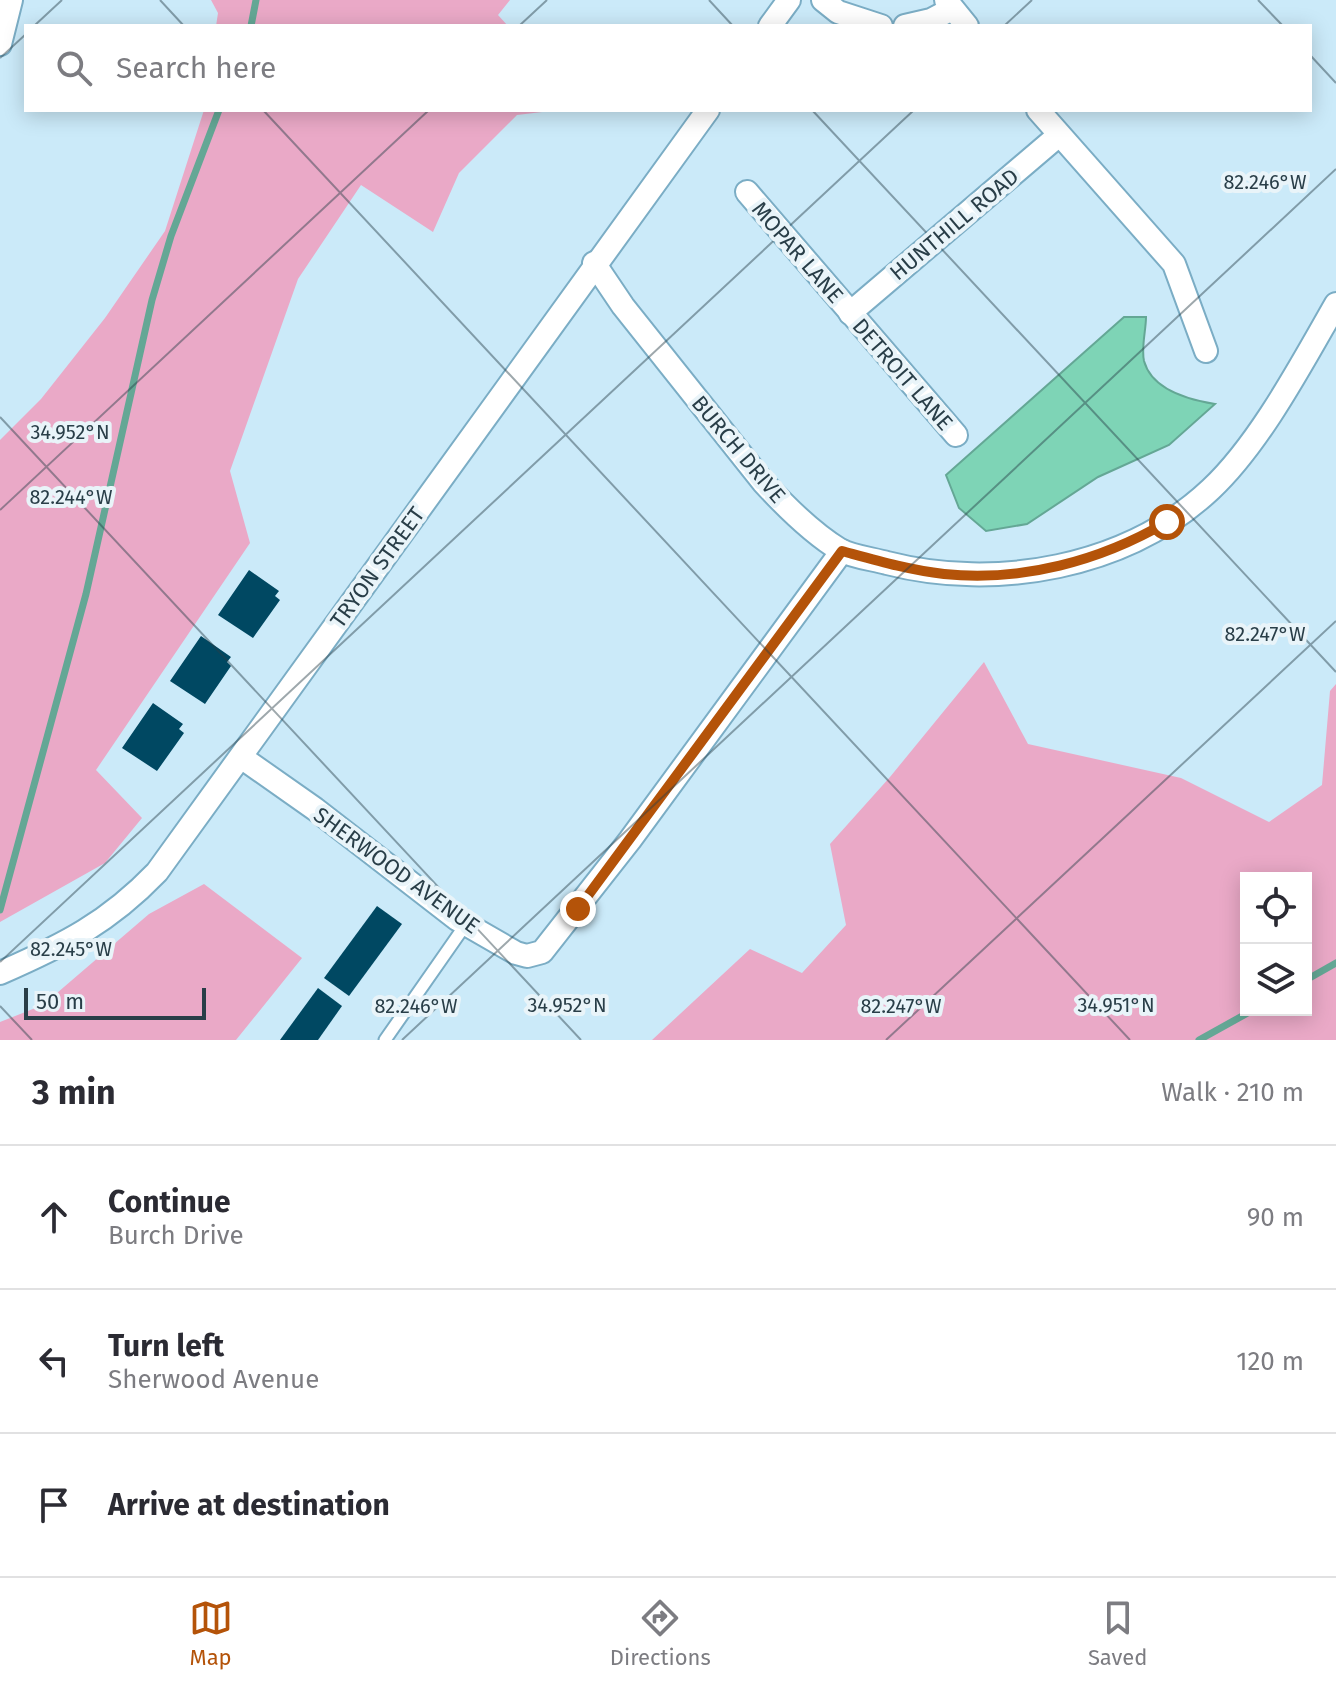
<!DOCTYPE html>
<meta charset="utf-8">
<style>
:root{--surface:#fff;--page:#f7f7f7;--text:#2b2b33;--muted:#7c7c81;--line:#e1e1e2;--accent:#b45309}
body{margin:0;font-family:"Fira Sans",sans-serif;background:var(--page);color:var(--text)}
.controls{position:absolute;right:24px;bottom:24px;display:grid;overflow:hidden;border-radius:0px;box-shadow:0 4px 20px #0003}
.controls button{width:72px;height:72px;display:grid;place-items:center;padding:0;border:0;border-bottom:2px solid var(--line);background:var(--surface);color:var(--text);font:40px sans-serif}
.scale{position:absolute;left:24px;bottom:20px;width:182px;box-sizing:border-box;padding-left:8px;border:4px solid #293e48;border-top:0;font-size:22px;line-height:28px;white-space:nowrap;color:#293e48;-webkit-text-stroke:6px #e9f4f9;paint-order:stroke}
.stop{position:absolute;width:24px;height:24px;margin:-18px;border:6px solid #b45309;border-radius:50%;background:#fff}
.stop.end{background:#b45309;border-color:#fff;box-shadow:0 2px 8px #0008}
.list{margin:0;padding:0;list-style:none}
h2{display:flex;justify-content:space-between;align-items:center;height:104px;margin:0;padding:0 32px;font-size:34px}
h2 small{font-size:26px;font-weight:400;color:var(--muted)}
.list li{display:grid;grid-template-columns:52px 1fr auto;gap:24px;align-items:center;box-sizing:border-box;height:144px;padding:0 32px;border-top:2px solid var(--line)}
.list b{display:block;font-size:30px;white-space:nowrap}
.list p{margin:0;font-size:26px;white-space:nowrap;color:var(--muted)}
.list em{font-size:26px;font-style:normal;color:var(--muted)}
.icon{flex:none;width:44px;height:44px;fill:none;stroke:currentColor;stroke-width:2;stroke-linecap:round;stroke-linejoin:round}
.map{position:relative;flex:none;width:1336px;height:1040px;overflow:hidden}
.search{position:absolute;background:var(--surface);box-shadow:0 4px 20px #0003;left:24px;right:24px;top:24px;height:88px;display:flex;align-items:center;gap:20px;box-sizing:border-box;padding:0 28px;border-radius:0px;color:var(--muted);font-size:30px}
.sheet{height:536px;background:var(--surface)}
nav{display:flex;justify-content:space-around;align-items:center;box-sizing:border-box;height:112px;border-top:2px solid var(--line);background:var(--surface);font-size:22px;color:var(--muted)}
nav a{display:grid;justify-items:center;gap:4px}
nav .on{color:var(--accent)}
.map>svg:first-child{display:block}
.green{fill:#eaa9c7;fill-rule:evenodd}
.water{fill:#7ed4b6;stroke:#64a795;stroke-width:2}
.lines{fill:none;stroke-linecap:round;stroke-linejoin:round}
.stream{stroke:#64a795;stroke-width:7}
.building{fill:#004862}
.service-casing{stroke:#7badc5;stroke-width:15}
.minor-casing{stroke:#7badc5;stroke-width:26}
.service{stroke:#fff;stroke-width:11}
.minor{stroke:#fff;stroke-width:22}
.route{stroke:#b45309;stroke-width:10}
.ticks{fill:none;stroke:#293e48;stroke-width:2;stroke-opacity:0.45}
.labels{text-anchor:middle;stroke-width:8;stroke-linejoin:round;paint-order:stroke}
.street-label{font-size:22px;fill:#293e48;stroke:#e9f4f9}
.ticks-label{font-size:20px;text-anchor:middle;fill:#293e48;stroke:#e9f4f9;stroke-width:8;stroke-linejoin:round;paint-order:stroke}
</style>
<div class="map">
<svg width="1336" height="1040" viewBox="0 0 1336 1040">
<rect width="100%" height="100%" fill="#cbeaf9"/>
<g class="green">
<path d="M 211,0 L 510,0 L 498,15 L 508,26 L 216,26 L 218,13 Z"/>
<path d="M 204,110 L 559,110 L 517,115 L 459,173 L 433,232 L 361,185 L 298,279 L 230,471 L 250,543 L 96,770 L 142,818 L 105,863 L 0,922 L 0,440 L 41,399 L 105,318 L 165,231 Z"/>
<path d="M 984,662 L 1028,744 L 1181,778 L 1269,822 L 1322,785 L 1330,691 L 1336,684 L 1336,1040 L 652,1040 L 750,949 L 802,973 L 846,925 L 830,844 L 890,777 ZM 1306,878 L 1306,1010 L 1246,1010 L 1246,878 Z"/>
<path d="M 204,884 L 302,958 L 236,1040 L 0,1040 L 0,1022 L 43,1005 L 149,914 Z"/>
</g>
<path class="water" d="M 1124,317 L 1146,317 C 1146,330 1141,348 1144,361 C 1152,390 1190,400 1215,404 L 1169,445 L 1098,477 L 1027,524 L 986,531 L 959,508 L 946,475 Z"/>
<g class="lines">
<g class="stream">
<path d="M 251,26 L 256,0"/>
<path d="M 0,910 L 86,594 L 152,300 L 171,236 L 219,110"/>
<path d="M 1306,980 L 1336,963"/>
<path d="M 1199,1040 L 1253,1010"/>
</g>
</g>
<g class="building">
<path d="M 249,570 L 279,591 L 275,596 L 280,600 L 253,638 L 218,615 Z"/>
<path d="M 201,636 L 231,657 L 227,662 L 231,666 L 205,704 L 170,681 Z"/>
<path d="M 153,703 L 183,724 L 179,729 L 184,733 L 157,771 L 122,748 Z"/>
<path d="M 377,906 L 402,924 L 349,996 L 324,978 Z"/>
<path d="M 318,988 L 342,1006 L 318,1040 L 280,1040 Z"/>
</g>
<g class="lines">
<defs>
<path id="service" d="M 385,1040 L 466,924"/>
<g id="minor">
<path d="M 823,0 L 838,12 L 881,26"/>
<path d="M 946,0 L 967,26"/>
<path d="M 770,26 L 789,0"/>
<path d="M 905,26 L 931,20 L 952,9"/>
<path d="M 0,44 L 11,0"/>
<path d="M 1038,110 L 1174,264 L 1206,351"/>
<path d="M 747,192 L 956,435"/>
<path d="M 594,263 L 623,306 L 763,482 C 785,506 812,533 840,550 C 853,557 873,559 887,563 C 996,591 1127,568 1211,489 C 1260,443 1302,363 1336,304"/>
<path d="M 850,313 L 1059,135"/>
<path d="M 241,757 L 315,809 L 457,919 L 516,953 L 527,956 L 542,952 L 630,840 L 842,551"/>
<path d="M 0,973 C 64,945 108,923 157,872 L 708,110"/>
</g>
</defs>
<use href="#service" class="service-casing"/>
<use href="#minor" class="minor-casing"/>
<use href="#service" class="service"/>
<use href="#minor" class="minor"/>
</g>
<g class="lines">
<path class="route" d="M 578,909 L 842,551 C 875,560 909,570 944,574 C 1022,582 1100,561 1167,522"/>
</g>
<path class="ticks" d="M 160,0 L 184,26M 709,0 L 733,26M 1258,0 L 1283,26M 34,26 L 62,0M 519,26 L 547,0M 1004,26 L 1032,0M 1310,55 L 1336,83M 0,58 L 26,34M 263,110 L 1130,1040M 812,110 L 1336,672M 0,417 L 581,1040M 0,510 L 429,110M 0,962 L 914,110M 0,1006 L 32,1040M 402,1040 L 1336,169M 886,1040 L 1336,621"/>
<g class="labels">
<g class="street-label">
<text transform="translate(954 224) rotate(-40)" y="8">HUNTHILL ROAD</text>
<text transform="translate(798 252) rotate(49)" y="8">MOPAR LANE</text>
<text transform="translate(903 374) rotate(49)" y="8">DETROIT LANE</text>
<text transform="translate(739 449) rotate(50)" y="8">BURCH DRIVE</text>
<text transform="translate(377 567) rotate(-54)" y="8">TRYON STREET</text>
<text transform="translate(397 870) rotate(36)" y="8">SHERWOOD AVENUE</text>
</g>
</g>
<g class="ticks-label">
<text x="1265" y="189">82.246°W</text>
<text x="70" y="439">34.952°N</text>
<text x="71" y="504">82.244°W</text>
<text x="1265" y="641">82.247°W</text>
<text x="71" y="956">82.245°W</text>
<text x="567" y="1012">34.952°N</text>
<text x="1116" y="1012">34.951°N</text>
<text x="416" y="1013">82.246°W</text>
<text x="901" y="1013">82.247°W</text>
</g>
</svg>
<div class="controls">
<button><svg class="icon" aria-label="locate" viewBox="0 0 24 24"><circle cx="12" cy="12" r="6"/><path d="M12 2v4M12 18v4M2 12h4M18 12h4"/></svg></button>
<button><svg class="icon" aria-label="layers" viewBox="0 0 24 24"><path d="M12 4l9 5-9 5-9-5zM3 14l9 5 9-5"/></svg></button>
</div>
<div class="scale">50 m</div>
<div class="stop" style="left:1167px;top:522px"></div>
<div class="stop end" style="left:578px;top:909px"></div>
<div class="search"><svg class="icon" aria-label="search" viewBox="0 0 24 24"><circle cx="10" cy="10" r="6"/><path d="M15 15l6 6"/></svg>Search here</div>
</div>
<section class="sheet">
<h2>3 min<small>Walk · 210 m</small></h2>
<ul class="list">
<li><svg class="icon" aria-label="ahead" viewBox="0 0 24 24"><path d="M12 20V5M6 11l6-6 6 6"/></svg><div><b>Continue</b><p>Burch Drive</p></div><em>90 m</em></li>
<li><svg class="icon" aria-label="left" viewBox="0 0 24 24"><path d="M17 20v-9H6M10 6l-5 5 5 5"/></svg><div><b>Turn left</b><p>Sherwood Avenue</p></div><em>120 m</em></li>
<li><svg class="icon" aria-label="arrive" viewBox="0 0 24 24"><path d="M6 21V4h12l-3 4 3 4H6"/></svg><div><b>Arrive at destination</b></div></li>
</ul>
</section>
<nav>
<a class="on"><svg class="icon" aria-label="map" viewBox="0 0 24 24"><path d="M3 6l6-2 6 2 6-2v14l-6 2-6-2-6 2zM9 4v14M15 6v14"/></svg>Map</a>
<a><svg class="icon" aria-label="directions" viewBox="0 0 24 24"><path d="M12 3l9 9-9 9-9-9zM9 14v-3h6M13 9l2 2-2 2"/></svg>Directions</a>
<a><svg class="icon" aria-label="saved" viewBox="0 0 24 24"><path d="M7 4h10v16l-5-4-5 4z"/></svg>Saved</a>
</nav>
